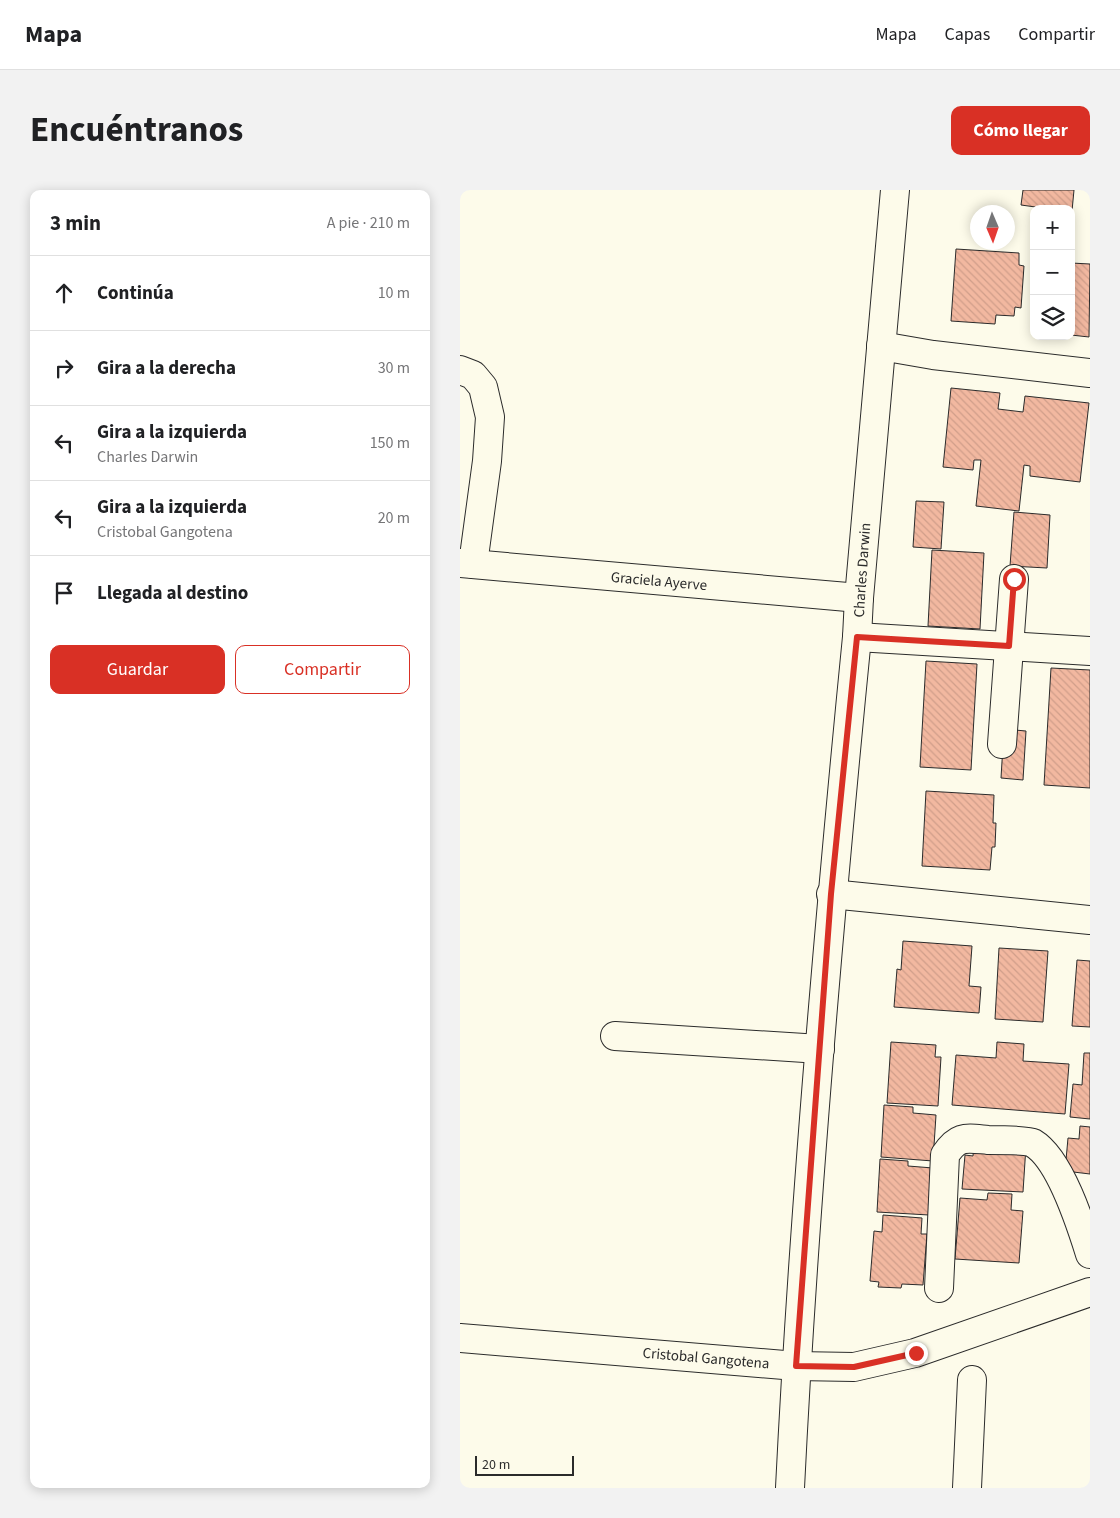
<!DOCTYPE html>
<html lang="es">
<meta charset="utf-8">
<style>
:root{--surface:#fff;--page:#f2f2f2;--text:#202124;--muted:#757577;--line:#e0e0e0;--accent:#d93025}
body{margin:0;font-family:"Source Sans 3",sans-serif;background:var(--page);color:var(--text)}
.controls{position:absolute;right:15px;top:15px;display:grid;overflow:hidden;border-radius:10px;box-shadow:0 2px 12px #0003}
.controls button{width:45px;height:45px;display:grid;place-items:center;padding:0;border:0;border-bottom:1px solid var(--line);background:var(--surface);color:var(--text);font:25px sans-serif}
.compass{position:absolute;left:510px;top:15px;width:45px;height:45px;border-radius:50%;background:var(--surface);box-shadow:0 2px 12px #0003;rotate:178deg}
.scale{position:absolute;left:15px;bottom:12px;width:99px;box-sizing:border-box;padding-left:5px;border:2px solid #2b2b2b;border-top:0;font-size:14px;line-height:18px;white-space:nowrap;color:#2b2b2b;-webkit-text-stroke:4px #fdfbea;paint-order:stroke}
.stop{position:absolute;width:15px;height:15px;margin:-11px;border:4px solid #d93025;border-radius:50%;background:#fff}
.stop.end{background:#d93025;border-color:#fff;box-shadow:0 1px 5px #0008}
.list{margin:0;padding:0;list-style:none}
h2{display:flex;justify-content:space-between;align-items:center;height:65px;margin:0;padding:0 20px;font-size:21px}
h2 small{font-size:16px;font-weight:400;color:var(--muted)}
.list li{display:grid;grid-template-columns:32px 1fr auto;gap:15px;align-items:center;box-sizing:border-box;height:75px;padding:0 20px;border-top:1px solid var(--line)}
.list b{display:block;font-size:19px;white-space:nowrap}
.list p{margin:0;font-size:16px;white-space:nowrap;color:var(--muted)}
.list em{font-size:16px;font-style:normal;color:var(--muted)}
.actions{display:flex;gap:10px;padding:15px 20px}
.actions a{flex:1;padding:11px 0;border:1px solid var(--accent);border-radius:10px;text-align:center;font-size:18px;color:var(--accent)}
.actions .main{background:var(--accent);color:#fff}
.icon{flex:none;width:28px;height:28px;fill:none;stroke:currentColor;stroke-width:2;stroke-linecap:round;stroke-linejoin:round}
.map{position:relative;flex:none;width:630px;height:1298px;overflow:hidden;border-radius:10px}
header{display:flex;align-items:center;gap:30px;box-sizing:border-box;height:70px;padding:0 25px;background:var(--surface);border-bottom:1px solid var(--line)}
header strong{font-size:24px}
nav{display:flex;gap:28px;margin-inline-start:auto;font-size:18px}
.intro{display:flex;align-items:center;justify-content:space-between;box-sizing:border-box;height:120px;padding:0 30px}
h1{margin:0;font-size:35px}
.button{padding:12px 22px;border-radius:10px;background:var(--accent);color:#fff;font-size:18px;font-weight:700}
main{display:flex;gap:30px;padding:0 30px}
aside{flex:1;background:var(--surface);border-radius:10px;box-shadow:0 2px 12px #0003}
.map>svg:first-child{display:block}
.building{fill:url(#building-back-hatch);stroke:#2b2b2b}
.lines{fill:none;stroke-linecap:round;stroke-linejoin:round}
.minor-casing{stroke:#2b2b2b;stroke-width:30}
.minor{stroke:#fdfbea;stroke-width:28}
.route{stroke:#d93025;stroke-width:6}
.labels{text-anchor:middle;stroke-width:4;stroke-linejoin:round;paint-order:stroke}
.street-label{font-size:15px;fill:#2b2b2b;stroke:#fdfbea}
</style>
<header>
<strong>Mapa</strong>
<nav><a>Mapa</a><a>Capas</a><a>Compartir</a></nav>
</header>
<div class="intro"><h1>Encuéntranos</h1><a class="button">Cómo llegar</a></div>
<main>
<aside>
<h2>3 min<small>A pie · 210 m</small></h2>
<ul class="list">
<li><svg class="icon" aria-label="ahead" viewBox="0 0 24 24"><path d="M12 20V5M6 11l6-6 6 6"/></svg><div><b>Continúa</b></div><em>10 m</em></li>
<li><svg class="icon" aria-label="right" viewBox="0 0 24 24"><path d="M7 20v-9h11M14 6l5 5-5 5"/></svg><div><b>Gira a la derecha</b></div><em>30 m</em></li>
<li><svg class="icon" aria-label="left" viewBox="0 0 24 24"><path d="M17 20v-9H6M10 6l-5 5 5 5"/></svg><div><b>Gira a la izquierda</b><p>Charles Darwin</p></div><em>150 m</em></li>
<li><svg class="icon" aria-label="left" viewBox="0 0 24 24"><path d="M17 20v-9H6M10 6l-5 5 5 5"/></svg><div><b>Gira a la izquierda</b><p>Cristobal Gangotena</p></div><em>20 m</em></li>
<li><svg class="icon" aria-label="arrive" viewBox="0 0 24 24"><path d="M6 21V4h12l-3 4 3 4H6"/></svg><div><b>Llegada al destino</b></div></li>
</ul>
<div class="actions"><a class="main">Guardar</a><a>Compartir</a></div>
</aside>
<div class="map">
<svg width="630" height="1298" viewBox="0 0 630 1298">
<defs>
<pattern id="building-back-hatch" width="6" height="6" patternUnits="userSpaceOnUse" patternTransform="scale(1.25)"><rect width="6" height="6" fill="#f2b8a0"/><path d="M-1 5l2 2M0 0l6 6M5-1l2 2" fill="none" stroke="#d09e8a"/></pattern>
</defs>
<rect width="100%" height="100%" fill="#fdfbea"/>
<g class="building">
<path d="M 563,0 L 614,0 L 612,21 L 611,19 L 590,19 L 561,15 Z"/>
<path d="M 496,59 L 559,63 L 559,75 L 564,76 L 561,118 L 555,117 L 554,126 L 536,125 L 535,134 L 491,131 Z"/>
<path d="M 611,73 L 630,74 L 629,147 L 611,145 Z"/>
<path d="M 491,198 L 540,203 L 538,219 L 563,222 L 565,206 L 629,213 L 620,292 L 570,286 L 570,276 L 564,275 L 559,321 L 516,316 L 521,270 L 514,270 L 513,280 L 483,277 Z"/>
<path d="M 456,311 L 484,312 L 481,359 L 453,357 Z"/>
<path d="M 554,322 L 590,325 L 587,378 L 550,376 Z"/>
<path d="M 472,360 L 524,363 L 520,439 L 468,436 Z"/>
<path d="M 466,471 L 517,474 L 511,580 L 460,577 Z"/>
<path d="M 591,478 L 630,480 L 630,598 L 584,595 Z"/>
<path d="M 544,539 L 566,541 L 563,590 L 541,588 Z"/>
<path d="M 466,601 L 534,605 L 533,633 L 536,633 L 535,657 L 532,657 L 530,680 L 462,676 Z"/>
<path d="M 443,751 L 512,756 L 509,796 L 521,797 L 519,823 L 434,817 L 437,779 L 441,780 Z"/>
<path d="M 539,758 L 588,761 L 583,832 L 535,829 Z"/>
<path d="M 617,770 L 630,771 L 630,837 L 612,836 Z"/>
<path d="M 431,852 L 476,855 L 475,867 L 481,867 L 478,916 L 427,913 Z"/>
<path d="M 537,852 L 564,854 L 563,871 L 609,874 L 605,924 L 492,915 L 496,865 L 536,868 Z"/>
<path d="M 624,863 L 630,863 L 630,929 L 610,927 L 613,894 L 622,895 Z"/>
<path d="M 424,915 L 453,917 L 453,923 L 476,925 L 473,971 L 421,967 Z"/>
<path d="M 620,936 L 630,937 L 630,984 L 605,981 L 608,948 L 619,949 Z"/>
<path d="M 514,953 L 566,956 L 563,1002 L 502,999 L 505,965 L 513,966 Z"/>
<path d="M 420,969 L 448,971 L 448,976 L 473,978 L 469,1025 L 417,1022 Z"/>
<path d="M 528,1003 L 552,1004 L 551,1020 L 563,1021 L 559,1073 L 495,1069 L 500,1008 L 527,1010 Z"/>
<path d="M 423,1025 L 462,1028 L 461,1044 L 467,1044 L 463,1095 L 442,1094 L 441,1098 L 418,1097 L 419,1092 L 410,1091 L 414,1041 L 422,1042 Z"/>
</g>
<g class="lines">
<defs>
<g id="minor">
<path d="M 421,156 L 473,165 L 630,183"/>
<path d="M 0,180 L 13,185 L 23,197 L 30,227 L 27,271 L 13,374"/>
<path d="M 0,373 L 399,408"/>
<path d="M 397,447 L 630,461"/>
<path d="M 542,554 L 554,389"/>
<path d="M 371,704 L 630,730"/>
<path d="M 155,846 L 360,859"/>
<path d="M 479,1098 L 485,965 C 498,945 506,948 528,950 C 536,950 567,950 573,953 C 600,969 621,1035 630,1064"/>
<path d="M 0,1148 L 336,1176 L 394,1177 L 455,1163 L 630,1102"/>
<path d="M 330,1298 C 344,1014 369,730 397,447 L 399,408 L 435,0"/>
<path d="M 507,1298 L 512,1190"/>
</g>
</defs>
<use href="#minor" class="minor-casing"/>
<use href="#minor" class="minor"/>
</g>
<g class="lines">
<path class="route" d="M 456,1163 L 394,1177 L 336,1176 L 371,704 L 397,447 L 549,456 L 554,389"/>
</g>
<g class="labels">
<g class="street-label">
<text transform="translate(402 380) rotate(-86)" y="5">Charles Darwin</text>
<text transform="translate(199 391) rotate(5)" y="5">Graciela Ayerve</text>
<text transform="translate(246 1168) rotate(5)" y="5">Cristobal Gangotena</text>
</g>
</g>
</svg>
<div class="controls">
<button>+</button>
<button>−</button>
<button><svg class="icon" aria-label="layers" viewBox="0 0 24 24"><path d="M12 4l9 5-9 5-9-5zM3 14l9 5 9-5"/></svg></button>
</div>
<svg class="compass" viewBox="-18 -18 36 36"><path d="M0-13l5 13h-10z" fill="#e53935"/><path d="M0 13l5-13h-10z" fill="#757577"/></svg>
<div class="scale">20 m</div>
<div class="stop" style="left:554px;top:389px"></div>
<div class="stop end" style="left:456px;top:1163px"></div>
</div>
</main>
